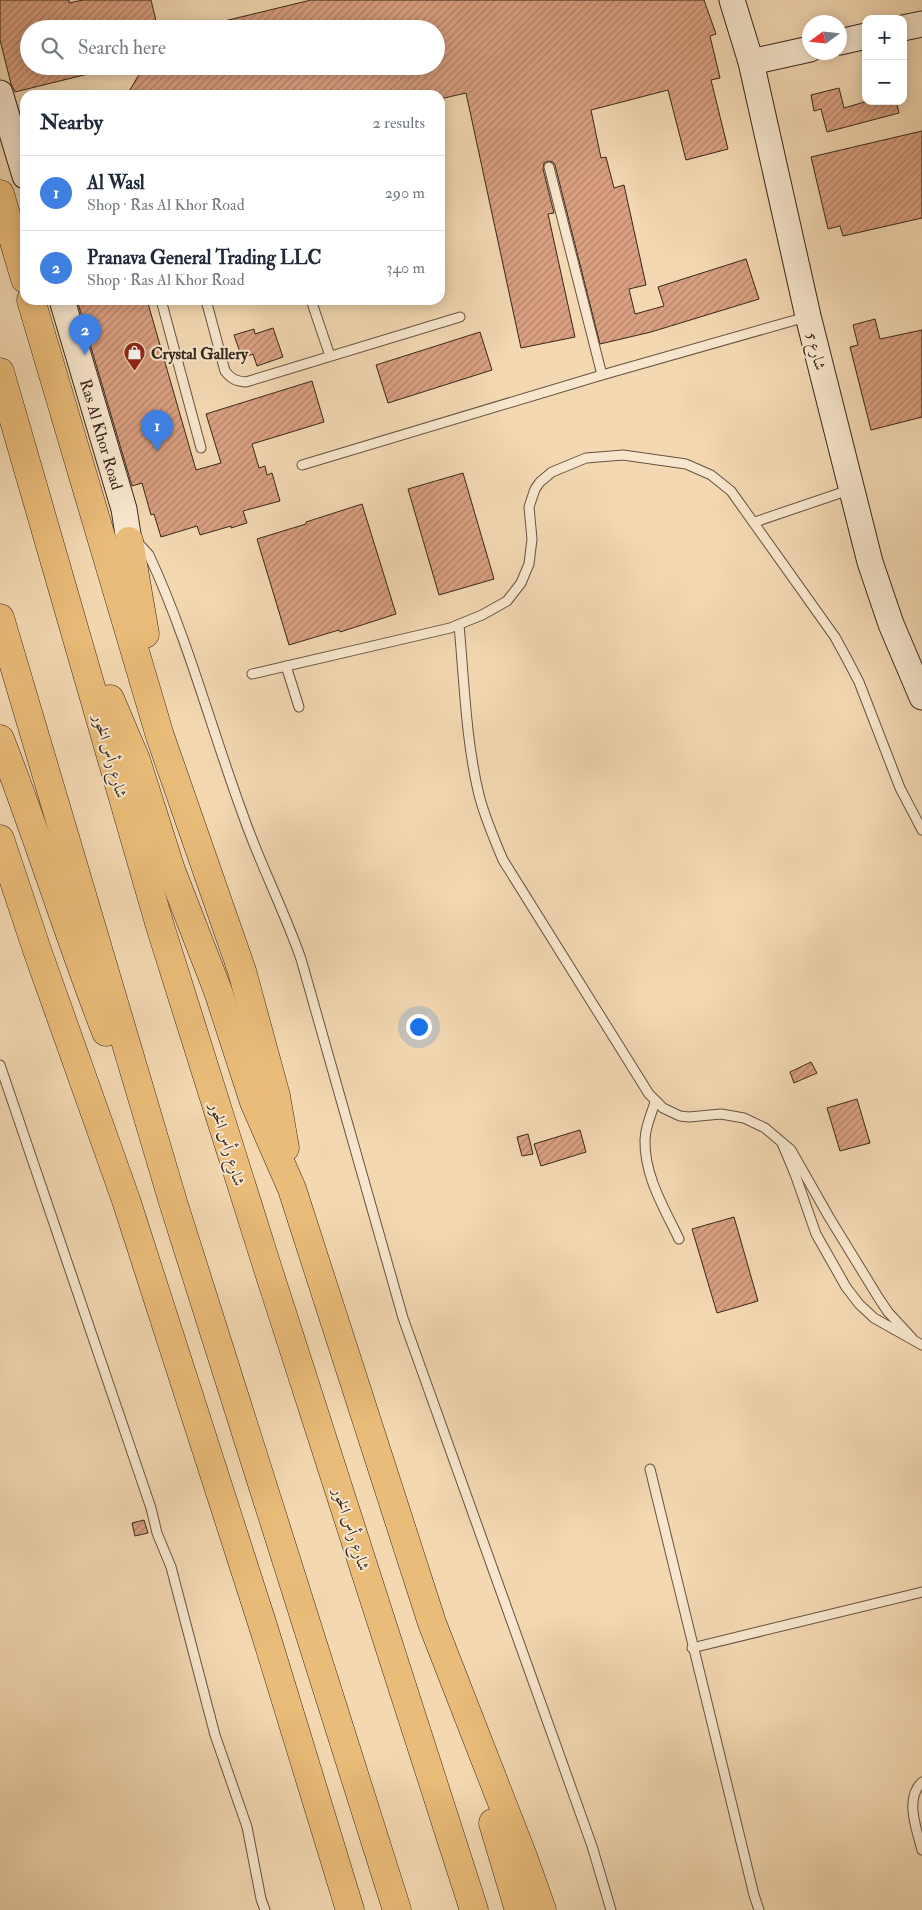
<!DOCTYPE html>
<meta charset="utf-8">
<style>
:root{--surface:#fff;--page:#f2f2f3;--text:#1f2937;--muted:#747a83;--line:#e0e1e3;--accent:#8f2418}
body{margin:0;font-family:"IM FELL Double Pica",Amiri,serif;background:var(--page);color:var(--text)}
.controls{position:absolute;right:15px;top:15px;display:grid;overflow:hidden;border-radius:10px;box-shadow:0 2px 12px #0003}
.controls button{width:45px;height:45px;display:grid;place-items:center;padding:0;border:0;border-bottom:1px solid var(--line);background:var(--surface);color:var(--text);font:25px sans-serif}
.compass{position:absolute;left:802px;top:15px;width:45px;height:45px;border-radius:50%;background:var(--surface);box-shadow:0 2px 12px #0003;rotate:255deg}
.you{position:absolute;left:418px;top:1026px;width:18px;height:18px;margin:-12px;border:4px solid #fff;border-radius:50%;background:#1a73e8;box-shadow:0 0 0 8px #1a73e833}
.badge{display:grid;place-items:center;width:32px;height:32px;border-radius:50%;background:var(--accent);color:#fff;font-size:16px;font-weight:700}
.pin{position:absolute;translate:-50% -41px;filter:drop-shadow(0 1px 2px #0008)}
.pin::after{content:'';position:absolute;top:26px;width:18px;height:15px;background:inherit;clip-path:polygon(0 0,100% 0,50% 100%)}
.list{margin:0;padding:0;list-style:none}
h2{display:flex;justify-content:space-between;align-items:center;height:65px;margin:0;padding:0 20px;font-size:21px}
h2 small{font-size:16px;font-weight:400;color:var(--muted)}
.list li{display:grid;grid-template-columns:32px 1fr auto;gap:15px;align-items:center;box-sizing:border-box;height:75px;padding:0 20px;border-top:1px solid var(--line)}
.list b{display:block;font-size:19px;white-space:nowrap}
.list p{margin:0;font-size:16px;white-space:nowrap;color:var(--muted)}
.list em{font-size:16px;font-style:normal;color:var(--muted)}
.icon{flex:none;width:28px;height:28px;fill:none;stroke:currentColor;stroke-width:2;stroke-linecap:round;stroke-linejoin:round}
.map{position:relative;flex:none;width:922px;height:1910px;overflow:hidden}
.search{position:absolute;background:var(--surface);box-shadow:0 2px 12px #0003;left:20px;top:20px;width:425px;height:55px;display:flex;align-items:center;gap:12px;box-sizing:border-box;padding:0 18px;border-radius:28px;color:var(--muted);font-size:19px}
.panel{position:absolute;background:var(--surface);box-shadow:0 2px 12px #0003;left:20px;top:90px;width:425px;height:215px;border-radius:15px}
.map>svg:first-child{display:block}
.building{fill:url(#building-hatch);stroke:#37261b}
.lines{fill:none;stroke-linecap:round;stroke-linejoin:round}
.lane-casing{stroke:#665241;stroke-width:11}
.secondary-casing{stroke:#37261b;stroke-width:27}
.highway-casing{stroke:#37261b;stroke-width:29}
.lane{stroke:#f7e6cd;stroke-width:9}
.secondary{stroke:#f7e6cd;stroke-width:25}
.highway{stroke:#eabc79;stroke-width:28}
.labels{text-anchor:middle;stroke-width:4;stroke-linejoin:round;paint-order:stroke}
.street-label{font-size:16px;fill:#37261b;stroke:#f7e6cd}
.poi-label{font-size:16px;font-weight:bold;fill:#37261b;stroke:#f7e6cd;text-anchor:start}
</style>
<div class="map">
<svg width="922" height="1910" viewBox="0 0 922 1910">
<defs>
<pattern id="building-hatch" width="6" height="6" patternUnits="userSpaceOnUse" patternTransform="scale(1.25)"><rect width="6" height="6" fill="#daa081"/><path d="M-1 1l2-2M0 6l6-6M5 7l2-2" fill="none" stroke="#b28269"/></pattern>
</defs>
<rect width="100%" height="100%" fill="#f3d8b2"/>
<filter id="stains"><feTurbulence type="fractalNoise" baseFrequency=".004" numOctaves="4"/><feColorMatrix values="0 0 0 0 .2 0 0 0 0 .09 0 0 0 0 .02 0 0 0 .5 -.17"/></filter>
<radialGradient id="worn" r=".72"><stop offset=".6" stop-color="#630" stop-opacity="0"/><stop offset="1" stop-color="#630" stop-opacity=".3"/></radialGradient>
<g class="building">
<path d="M 0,0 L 69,0 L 69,3 L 83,0 L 151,0 L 158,29 L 29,29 L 29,66 L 99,66 L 100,71 L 15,92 L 11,84 L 0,40 Z"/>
<path d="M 311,0 L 704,0 L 716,34 L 710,36 L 720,78 L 711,80 L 728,149 L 686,160 L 668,90 L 591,110 L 601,158 L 606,157 L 614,188 L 624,185 L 646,285 L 629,289 L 635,314 L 664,306 L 658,287 L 746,259 L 759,299 L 651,332 L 600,344 L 555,165 L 553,162 L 548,161 L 544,163 L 543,169 L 554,213 L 548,214 L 575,337 L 521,348 L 466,93 L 440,99 L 440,95 L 127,95 L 144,66 L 436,66 L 436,29 L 213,29 L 212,24 Z"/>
<path d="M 839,88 L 844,108 L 868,101 L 896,101 L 899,113 L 827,132 L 821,109 L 814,111 L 811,95 Z"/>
<path d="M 922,131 L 922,218 L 843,236 L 840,226 L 828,229 L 811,157 Z"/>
<path d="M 77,300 L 147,300 L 196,470 L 221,463 L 206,414 L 312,381 L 324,422 L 252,444 L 259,468 L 265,466 L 267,475 L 272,473 L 280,501 L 243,511 L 247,523 L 231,528 L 231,526 L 200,535 L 197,526 L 161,537 L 154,514 L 151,515 L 142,483 L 132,486 Z"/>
<path d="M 875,319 L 880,339 L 922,330 L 922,417 L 871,430 L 850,347 L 858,345 L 853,325 Z"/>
<path d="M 273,328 L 283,357 L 257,366 L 253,354 L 242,358 L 234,335 L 254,329 L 255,334 Z"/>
<path d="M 480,332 L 492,370 L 388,403 L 376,365 Z"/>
<path d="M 463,473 L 494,579 L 439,595 L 408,489 Z"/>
<path d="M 362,504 L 396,614 L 340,632 L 339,630 L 289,645 L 257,539 L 306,524 L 306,522 Z"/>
<path d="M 811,1062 L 817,1073 L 794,1083 L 790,1072 Z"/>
<path d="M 857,1099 L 870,1143 L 840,1151 L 827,1108 Z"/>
<path d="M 580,1130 L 586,1152 L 541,1166 L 534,1144 Z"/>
<path d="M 528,1134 L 533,1154 L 522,1156 L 517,1137 Z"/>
<path d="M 734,1217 L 758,1301 L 717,1313 L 692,1229 Z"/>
<path d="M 144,1520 L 148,1533 L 135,1536 L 132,1523 Z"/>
</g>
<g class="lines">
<defs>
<g id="lane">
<path d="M 549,167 L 602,375"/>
<path d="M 161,300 L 201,448"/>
<path d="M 206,300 L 225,371 C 231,379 236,381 246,382 L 460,317"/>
<path d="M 311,300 L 330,356"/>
<path d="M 302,465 L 602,375 L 806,317"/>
<path d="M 755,522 L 849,490"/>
<path d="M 134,543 L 141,546 L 149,555 C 188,639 211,728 243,815 C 260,864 284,910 301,959 L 403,1318 L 592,1846 L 611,1910"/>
<path d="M 459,625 C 464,679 466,742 479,795 C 485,818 494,839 503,860 L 649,1094 L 663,1108 L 680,1116 L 689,1117 L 721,1114 L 744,1118 L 765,1128 L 791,1150 L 829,1217 L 878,1297 L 888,1312 L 912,1338"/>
<path d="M 286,666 L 299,707"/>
<path d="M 252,674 L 450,628 L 482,615 L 507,601 L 521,583 L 529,564 L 532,539 L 529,507 L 535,489 L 540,482 L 552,472 L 586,458 L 623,455 L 686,464 L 711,475 L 731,491 L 835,637 L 847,659 L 859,682 L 900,788 L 922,830"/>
<path d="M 0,1065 L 151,1508 L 157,1533 L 171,1567 L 215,1735 L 247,1827 L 261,1899 L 265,1910"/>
<path d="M 655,1102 C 652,1113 645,1127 645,1140 C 644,1175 664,1208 679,1239"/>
<path d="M 782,1143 L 795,1174 L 816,1234 L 846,1287 L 859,1304 L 874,1318 L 922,1345"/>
<path d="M 650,1469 L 754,1895 L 759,1910"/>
<path d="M 692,1648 L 922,1592"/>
<path d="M 922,1782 C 904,1799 917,1830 922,1850"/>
</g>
<g id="secondary">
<path d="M 732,0 L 751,62 L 808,316 L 870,562 L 891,624 L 922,697"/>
<path d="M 903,28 L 922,24"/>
<path d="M 840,42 L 866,36"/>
<path d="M 751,62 L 810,49"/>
<path d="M 0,93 L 25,176"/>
<path id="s1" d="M 62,300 L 124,509 L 129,541"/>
</g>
<g id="highway">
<path d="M 0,194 L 25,279"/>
<path d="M 31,300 L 160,736 L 242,971 L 276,1096 L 285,1148"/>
<path d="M 0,372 L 160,926 L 266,1263 L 474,1910"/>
<path d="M 129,541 L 145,634"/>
<path d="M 0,618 L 173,1202 L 397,1910"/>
<path d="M 110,699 L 136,760 L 171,870 L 218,991 L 254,1102 L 292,1189 L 432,1623 L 522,1854 L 542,1910"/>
<path d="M 0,739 C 38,836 68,935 106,1032"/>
<path d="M 0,839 L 37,950 L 126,1200 L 264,1629 L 350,1910"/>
<path d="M 493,1823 L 519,1910"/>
</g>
</defs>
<use href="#lane" class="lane-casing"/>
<use href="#secondary" class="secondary-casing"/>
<use href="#highway" class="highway-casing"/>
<use href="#lane" class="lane"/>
<use href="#secondary" class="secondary"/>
<use href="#highway" class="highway"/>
</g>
<defs>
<symbol id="shop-pin" viewBox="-11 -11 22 30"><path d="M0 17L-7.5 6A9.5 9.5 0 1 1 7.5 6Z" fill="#8f2418" stroke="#f7e6cd"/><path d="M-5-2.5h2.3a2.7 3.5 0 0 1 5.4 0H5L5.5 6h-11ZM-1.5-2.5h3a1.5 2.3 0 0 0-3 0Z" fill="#fff"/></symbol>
</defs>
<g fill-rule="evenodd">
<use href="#shop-pin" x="122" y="340" width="25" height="34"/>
</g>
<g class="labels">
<g class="street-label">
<text transform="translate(817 351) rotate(76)" y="6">شارع 5</text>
<text dy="6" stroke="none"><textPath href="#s1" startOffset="140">Ras Al Khor Road</textPath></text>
<text transform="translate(111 756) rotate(74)" y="6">شارع رأس الخور</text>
<text transform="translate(228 1144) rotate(73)" y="6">شارع رأس الخور</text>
<text transform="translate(352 1529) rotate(72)" y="6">شارع رأس الخور</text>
</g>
<g class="poi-label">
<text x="151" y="359">Crystal Gallery</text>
</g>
</g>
<rect width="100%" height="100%" filter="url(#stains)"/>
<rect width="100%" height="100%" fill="url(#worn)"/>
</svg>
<div class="controls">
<button>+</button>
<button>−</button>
</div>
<svg class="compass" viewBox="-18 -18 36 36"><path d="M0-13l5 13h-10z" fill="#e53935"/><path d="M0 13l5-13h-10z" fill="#747a83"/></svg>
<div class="you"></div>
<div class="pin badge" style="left:157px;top:451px;background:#3f7fe0">1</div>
<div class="pin badge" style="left:85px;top:355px;background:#3f7fe0">2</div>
<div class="search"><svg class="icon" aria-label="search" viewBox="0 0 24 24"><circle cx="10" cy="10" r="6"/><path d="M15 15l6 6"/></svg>Search here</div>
<section class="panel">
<h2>Nearby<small>2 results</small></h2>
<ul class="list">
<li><span class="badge" style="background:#3f7fe0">1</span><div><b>Al Wasl</b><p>Shop · Ras Al Khor Road</p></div><em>290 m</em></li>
<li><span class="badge" style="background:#3f7fe0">2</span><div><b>Pranava General Trading LLC</b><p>Shop · Ras Al Khor Road</p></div><em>340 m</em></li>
</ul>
</section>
</div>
